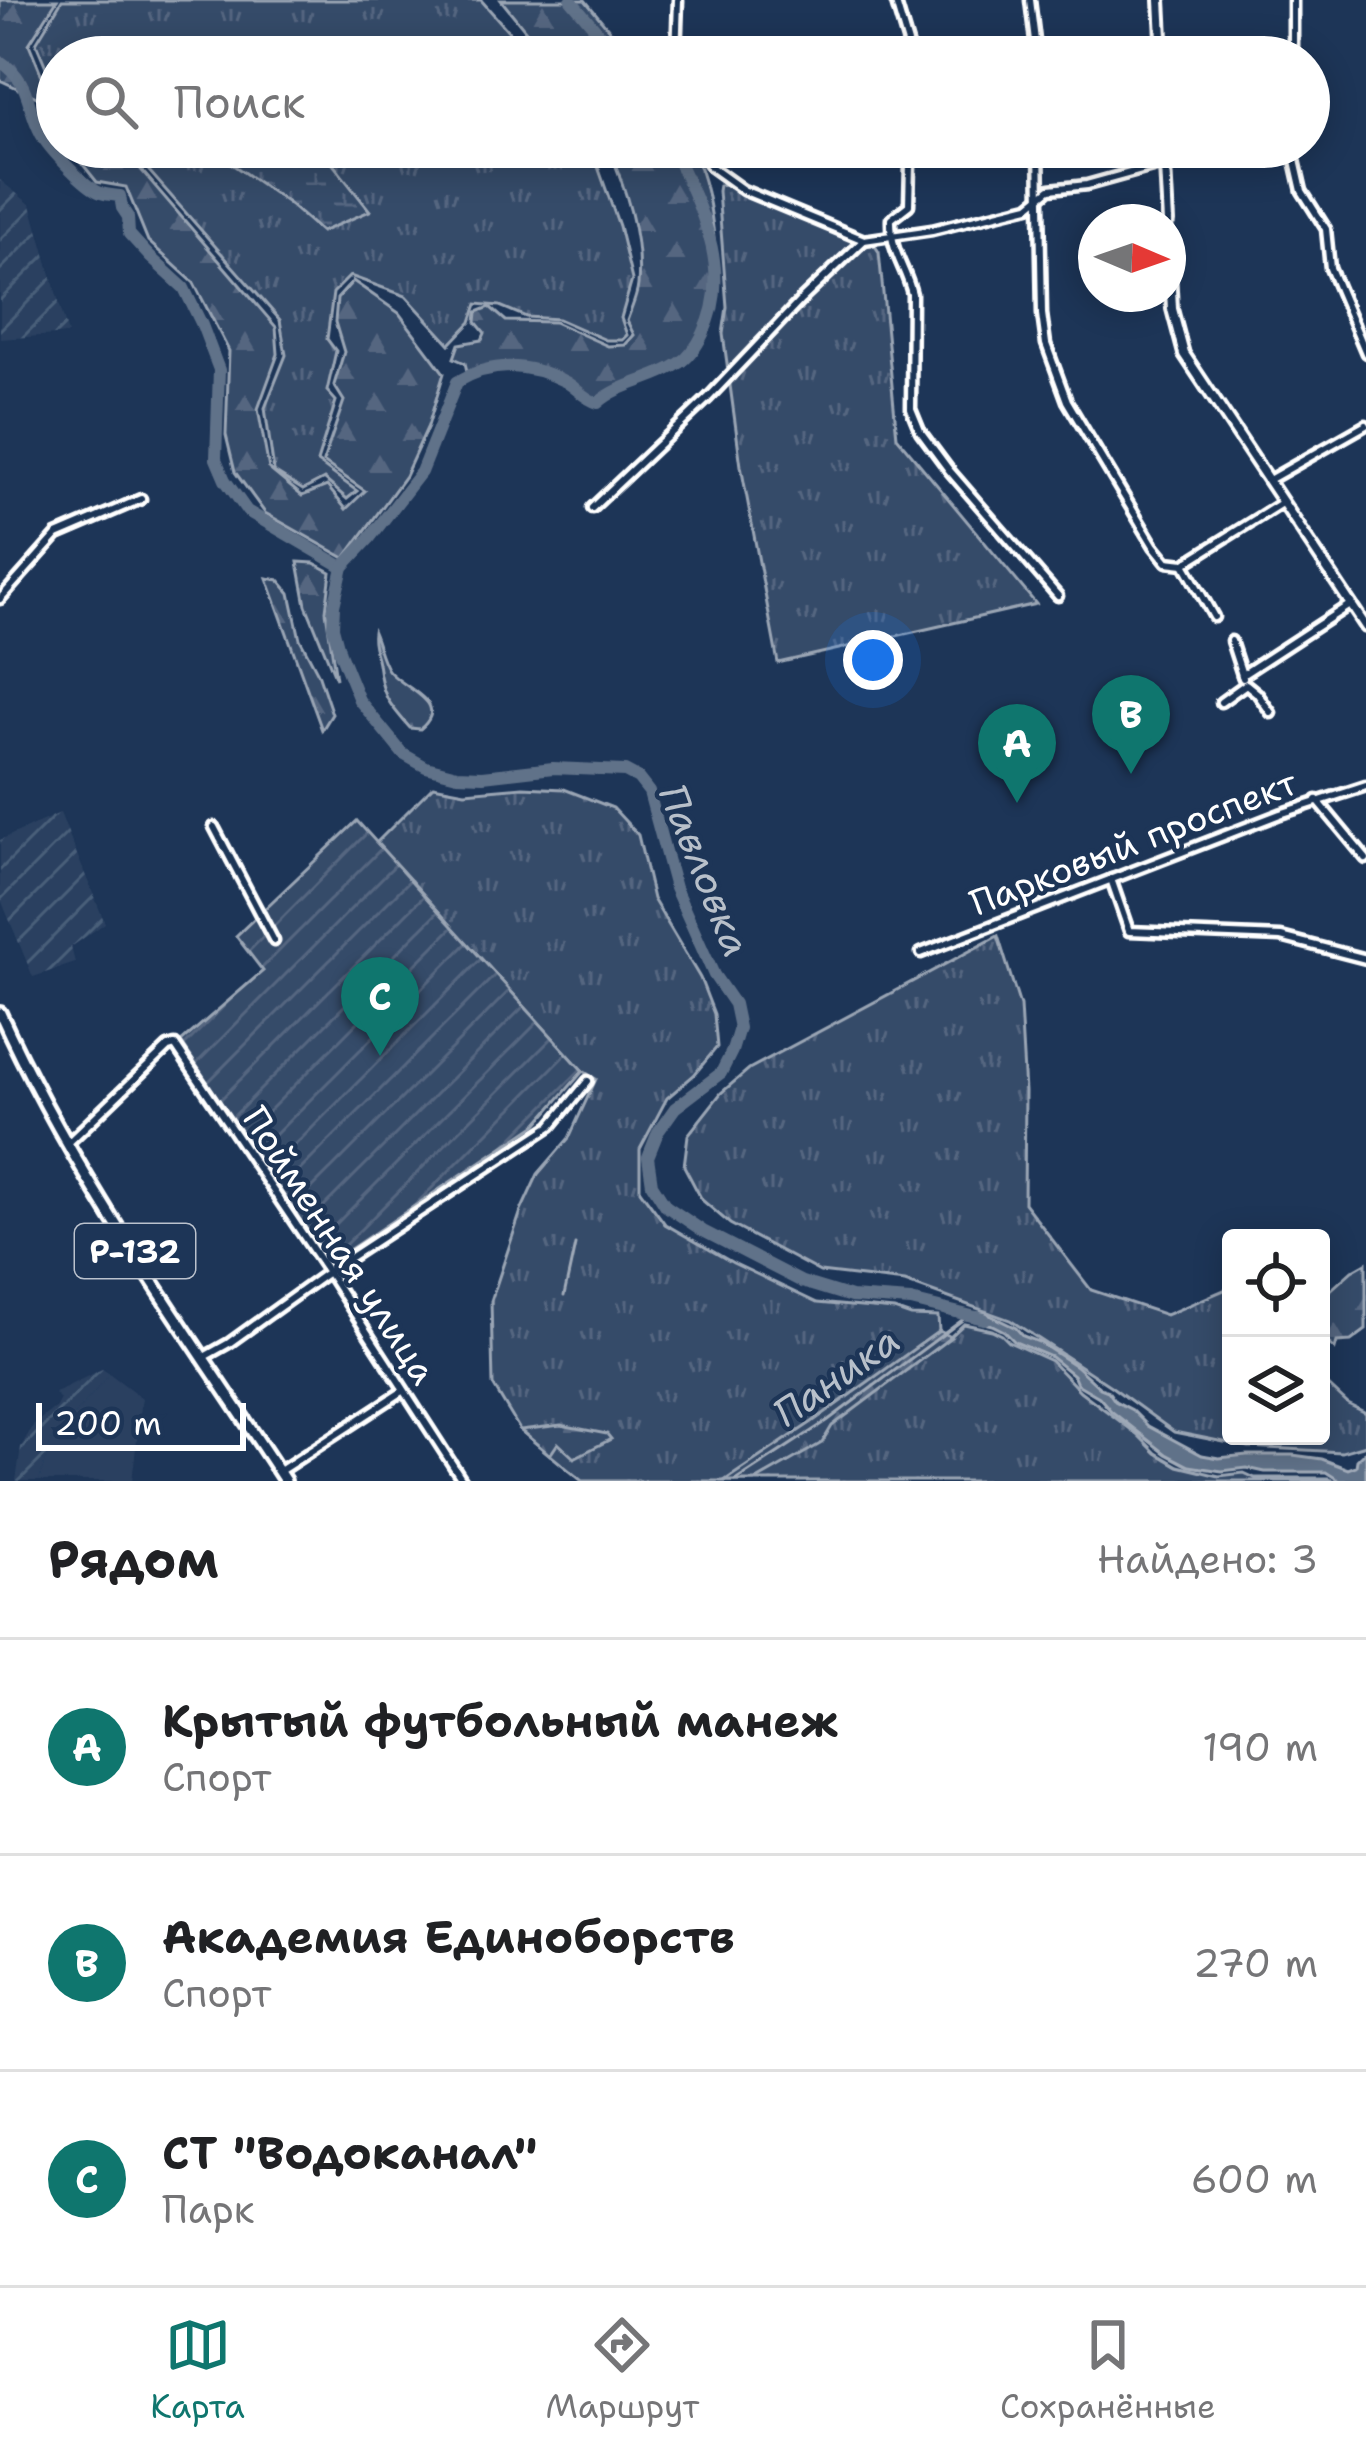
<!DOCTYPE html>
<html lang="ru">
<meta charset="utf-8">
<style>
:root{--surface:#fff;--page:#f6f6f6;--text:#202124;--muted:#757577;--line:#e0e0e0;--accent:#0f766e}
body{margin:0;font-family:"Shantell Sans",sans-serif;background:var(--page);color:var(--text)}
.controls{position:absolute;right:36px;bottom:36px;display:grid;overflow:hidden;border-radius:12px;box-shadow:0 6px 30px #0003}
.controls button{width:108px;height:108px;display:grid;place-items:center;padding:0;border:0;border-bottom:3px solid var(--line);background:var(--surface);color:var(--text);font:60px sans-serif}
.compass{position:absolute;left:1078px;top:204px;width:108px;height:108px;border-radius:50%;background:var(--surface);box-shadow:0 6px 30px #0003;rotate:92deg}
.scale{position:absolute;left:36px;bottom:30px;width:210px;box-sizing:border-box;padding-left:12px;border:6px solid #fff;border-top:0;font-size:33px;line-height:42px;white-space:nowrap;color:#fff;-webkit-text-stroke:9px #1d3557;paint-order:stroke}
.you{position:absolute;left:873px;top:660px;width:42px;height:42px;margin:-30px;border:9px solid #fff;border-radius:50%;background:#1a73e8;box-shadow:0 0 0 18px #1a73e833}
.badge{display:grid;place-items:center;width:78px;height:78px;border-radius:50%;background:var(--accent);color:#fff;font-size:39px;font-weight:700}
.pin{position:absolute;translate:-50% -99px;filter:drop-shadow(0 3px 6px #0008)}
.pin::after{content:'';position:absolute;top:63px;width:42px;height:36px;background:inherit;clip-path:polygon(0 0,100% 0,50% 100%)}
.list{margin:0;padding:0;list-style:none}
h2{display:flex;justify-content:space-between;align-items:center;height:156px;margin:0;padding:0 48px;font-size:51px}
h2 small{font-size:39px;font-weight:400;color:var(--muted)}
.list li{display:grid;grid-template-columns:78px 1fr auto;gap:36px;align-items:center;box-sizing:border-box;height:216px;padding:0 48px;border-top:3px solid var(--line)}
.list b{display:block;font-size:45px;white-space:nowrap}
.list p{margin:0;font-size:39px;white-space:nowrap;color:var(--muted)}
.list em{font-size:39px;font-style:normal;color:var(--muted)}
.icon{flex:none;width:66px;height:66px;fill:none;stroke:currentColor;stroke-width:2;stroke-linecap:round;stroke-linejoin:round}
.map{position:relative;flex:none;width:1366px;height:1481px;overflow:hidden}
.search{position:absolute;background:var(--surface);box-shadow:0 6px 30px #0003;left:36px;right:36px;top:36px;height:132px;display:flex;align-items:center;gap:30px;box-sizing:border-box;padding:0 42px;border-radius:66px;color:var(--muted);font-size:45px}
.sheet{height:804px;background:var(--surface)}
nav{display:flex;justify-content:space-around;align-items:center;box-sizing:border-box;height:168px;border-top:3px solid var(--line);background:var(--surface);font-size:33px;color:var(--muted)}
nav a{display:grid;justify-items:center;gap:6px}
nav .on{color:var(--accent)}
.map>svg:first-child{display:block}
.built{fill:#2a4161}
.industrial{fill:url(#industrial-furrows)}
.grass{fill:url(#grass-tufts);stroke:#9aa5b4;stroke-width:3}
.forest{fill:url(#forest-firs);stroke:#9aa5b4;stroke-width:3}
.wetland{fill:url(#wetland-marsh);stroke:#9aa5b4;stroke-width:3}
.garden{fill:url(#garden-furrows);stroke:#9aa5b4;stroke-width:3}
.water{fill:#617289;stroke:#a0aab8;stroke-width:3}
.lines{fill:none;stroke-linecap:round;stroke-linejoin:round}
.stream{stroke:#a0aab8;stroke-width:3}
.river{stroke:#617289;stroke-width:12}
.street-casing{stroke:#fff;stroke-width:15}
.secondary-casing{stroke:#fff;stroke-width:16}
.primary-casing{stroke:#fff;stroke-width:18}
.street{stroke:#1d3557;stroke-width:6}
.secondary{stroke:#1d3557;stroke-width:8}
.primary{stroke:#1d3557;stroke-width:9}
.labels{text-anchor:middle;stroke-width:9;stroke-linejoin:round;paint-order:stroke}
.shield{fill:#1d3557;stroke:#bbc2cd;stroke-width:3}
.shield-label{font-size:33px;font-weight:bold;fill:#fff}
.street-label{font-size:36px;fill:#fff;stroke:#1d3557}
.water-label{font-size:39px;font-style:italic;fill:#b8c0ca;stroke:#1d3557}
</style>
<div class="map">
<svg width="1366" height="1481" viewBox="0 0 1366 1481">
<defs>
<pattern id="industrial-furrows" width="10" height="10" patternUnits="userSpaceOnUse" patternTransform="scale(3)"><rect width="10" height="10" fill="#2a4161"/><path d="M-1 1l2-2M0 10L10 0M9 11l2-2" fill="none" stroke="#4a5e79"/></pattern>
<pattern id="grass-tufts" width="24" height="20" patternUnits="userSpaceOnUse" patternTransform="scale(3)"><rect width="24" height="20" fill="#364b69"/><path d="M3 7l-1-3M5 7V3M7 7l1-3M15 17l-1-3M17 17v-4M19 17l1-3" fill="none" stroke="#546680"/></pattern>
<pattern id="forest-firs" width="22" height="20" patternUnits="userSpaceOnUse" patternTransform="scale(3)"><rect width="22" height="20" fill="#364b69"/><path d="M5 1l3.5 6h-7zM16 11l3.5 6h-7z" fill="#546680"/></pattern>
<pattern id="wetland-marsh" width="20" height="14" patternUnits="userSpaceOnUse" patternTransform="scale(3)"><rect width="20" height="14" fill="#364b69"/><path d="M1 5h8M5 5V1M11 12h8M15 12V8" fill="none" stroke="#546680"/></pattern>
<pattern id="garden-furrows" width="10" height="10" patternUnits="userSpaceOnUse" patternTransform="scale(3)"><rect width="10" height="10" fill="#364b69"/><path d="M-1 1l2-2M0 10L10 0M9 11l2-2" fill="none" stroke="#546680"/></pattern>
</defs>
<rect width="100%" height="100%" fill="#1d3557"/>
<filter id="ink" filterUnits="userSpaceOnUse"><feTurbulence type="fractalNoise" baseFrequency=".00833" numOctaves="2"/><feDisplacementMap in="SourceGraphic" scale="24" xChannelSelector="R" yChannelSelector="G"/><feConvolveMatrix kernelMatrix="1 2 1 2 8 2 1 2 1" color-interpolation-filters="sRGB"/></filter>
<g filter="url(#ink)">
<path class="built" d="M 110,1374 L 142,1398 L 132,1481 L 39,1481 L 51,1441 Z"/>
<g class="industrial">
<path d="M 0,180 L 31,205 L 68,334 L 0,339 Z"/>
<path d="M 60,813 L 105,923 L 71,947 L 75,963 L 33,977 L 0,897 L 0,840 Z"/>
<path d="M 102,1369 L 110,1374 L 51,1441 L 39,1481 L 16,1481 L 21,1447 L 34,1424 L 56,1407 L 60,1399 L 54,1393 Z"/>
</g>
<g class="grass">
<path d="M 62,0 L 481,0 L 531,57 L 57,57 L 57,93 L 36,43 Z"/>
<path d="M 128,147 L 591,147 L 619,226 L 632,280 L 621,318 L 627,335 L 622,340 L 606,340 L 558,319 L 526,317 L 500,306 L 477,304 L 471,322 L 450,344 L 406,296 L 350,276 L 333,293 L 327,339 L 336,351 L 327,391 L 336,401 L 317,462 L 357,491 L 347,499 L 324,479 L 303,490 L 274,472 L 265,408 L 286,355 L 280,320 Z"/>
<path d="M 726,184 L 875,246 L 879,252 L 897,437 L 1036,604 L 778,663 L 741,466 L 723,334 L 727,307 L 718,191 L 719,185 Z"/>
<path d="M 433,786 L 465,792 L 523,787 L 564,789 L 613,808 L 638,835 L 653,899 L 700,978 L 714,1014 L 717,1047 L 694,1075 L 667,1098 L 640,1149 L 640,1190 L 665,1224 L 733,1263 L 817,1303 L 894,1310 L 911,1316 L 938,1317 L 939,1331 L 950,1337 L 964,1324 L 992,1330 L 1002,1335 L 1009,1342 L 1051,1361 L 1080,1391 L 1137,1434 L 1156,1453 L 1178,1466 L 1219,1476 L 1244,1473 L 1255,1478 L 1328,1478 L 1333,1481 L 582,1481 L 520,1430 L 493,1385 L 491,1301 L 521,1211 L 538,1174 L 569,1138 L 596,1079 L 583,1071 L 376,843 Z"/>
<path d="M 998,936 L 1020,1006 L 1025,1092 L 1024,1203 L 1091,1290 L 1166,1315 L 1231,1287 L 1231,1436 L 1321,1436 L 1321,1379 L 1348,1404 L 1366,1413 L 1366,1445 L 1342,1452 L 1249,1447 L 1174,1432 L 1112,1387 L 1010,1320 L 905,1282 L 820,1272 L 730,1224 L 702,1200 L 684,1166 L 688,1135 L 721,1093 L 749,1069 Z"/>
</g>
<g class="forest">
<path d="M 0,0 L 57,0 L 29,44 L 54,105 L 0,80 Z"/>
<path d="M 501,0 L 585,0 L 619,42 L 649,52 L 650,57 L 547,57 Z"/>
<path d="M 69,147 L 98,147 L 114,160 L 137,165 L 276,327 L 278,354 L 258,409 L 269,469 L 302,496 L 327,486 L 346,509 L 365,491 L 323,462 L 344,401 L 334,385 L 344,352 L 335,322 L 337,299 L 353,281 L 399,313 L 444,373 L 428,426 L 405,476 L 345,558 L 265,513 L 235,472 L 226,435 L 229,351 L 194,283 L 148,241 L 126,187 L 97,182 Z"/>
<path d="M 608,147 L 687,147 C 691,155 698,162 701,171 C 717,218 730,333 680,364 C 653,380 622,382 598,403 C 584,399 577,388 565,382 C 544,371 510,362 486,367 C 480,368 474,372 468,375 L 465,363 L 454,358 L 459,344 L 482,340 L 485,333 L 476,322 L 477,312 L 490,307 L 506,321 L 554,322 L 608,346 L 625,345 L 634,335 L 627,321 C 631,309 637,297 638,285 C 642,239 626,188 608,147 Z"/>
<path d="M 298,562 L 314,563 L 331,572 L 326,611 L 336,679 L 306,605 Z"/>
<path d="M 267,578 L 279,580 L 290,593 L 300,639 L 318,673 L 332,714 L 322,730 Z"/>
<path d="M 373,632 C 378,643 381,660 388,670 C 401,688 453,702 420,729 L 410,728 C 388,703 382,696 378,663 C 376,651 371,645 373,632 Z"/>
<path d="M 1366,1263 L 1366,1330 L 1351,1341 L 1337,1342 L 1335,1349 L 1321,1337 L 1321,1304 L 1324,1296 L 1352,1271 Z"/>
<path d="M 939,1331 L 951,1337 L 832,1426 L 822,1443 L 755,1481 L 724,1481 L 812,1422 Z"/>
<path d="M 561,1425 L 607,1434 L 611,1439 L 574,1458 L 558,1443 L 550,1455 L 520,1430 Z"/>
</g>
<path class="wetland" d="M 222,147 L 327,147 L 329,159 L 370,211 L 321,232 L 288,203 L 223,158 Z"/>
<path class="garden" d="M 357,821 L 583,1071 L 537,1124 L 328,1264 L 181,1042 L 263,971 L 236,936 Z"/>
<path class="water" d="M 974,1313 L 985,1313 L 1016,1328 L 1023,1336 L 1039,1342 L 1076,1366 L 1100,1388 L 1108,1391 L 1115,1401 L 1132,1410 L 1148,1426 L 1202,1455 L 1219,1458 L 1247,1455 L 1293,1455 L 1322,1459 L 1348,1469 L 1356,1466 L 1357,1460 L 1366,1451 L 1366,1481 L 1340,1481 L 1326,1472 L 1265,1472 L 1247,1468 L 1222,1471 L 1189,1466 L 1166,1454 L 1111,1411 L 1099,1397 L 1077,1384 L 1073,1375 L 1051,1357 L 1015,1342 L 1004,1331 L 992,1325 L 967,1319 Z"/>
<g class="lines">
<g class="stream">
<path d="M 564,1296 L 575,1245"/>
<path d="M 735,1481 L 827,1421 L 969,1315"/>
</g>
<g class="river">
<path d="M 571,0 L 619,57"/>
<path d="M 0,61 C 32,82 25,105 41,134 C 49,149 86,188 101,193 C 107,195 114,195 120,196 L 122,208 L 128,217 L 129,234 L 150,257 L 184,288 L 202,325 L 219,370 L 216,459 L 225,480 L 247,511 L 343,567"/>
<path d="M 672,147 C 699,206 735,270 703,334 C 698,344 690,357 680,363 C 653,381 622,382 598,403 C 584,399 578,389 566,382 C 529,363 492,361 457,382 L 421,472 L 369,539 L 343,567 L 334,606 L 333,627 L 340,653 L 359,700 L 403,754 L 426,767 L 457,775 L 483,776 L 553,768 L 625,771 L 638,778 L 649,792 L 675,888 L 714,975 L 734,1004 L 739,1028 L 732,1051 L 721,1073 L 675,1108 L 658,1132 L 648,1157 L 652,1184 L 666,1206 L 703,1231 L 802,1282 L 851,1297 L 911,1301 L 984,1319"/>
</g>
<defs>
<g id="street">
<path d="M 895,0 L 912,57"/>
<path d="M 1030,0 L 1037,57"/>
<path d="M 1293,0 L 1293,57"/>
<path d="M 676,57 L 678,0"/>
<path d="M 698,147 L 711,167 L 743,190 L 864,240 L 932,230 L 1029,206 L 1050,189 L 1087,185 L 1224,147"/>
<path d="M 1039,147 L 1042,314 L 1046,344 L 1067,401 L 1154,546 L 1167,562 L 1184,564 L 1283,502"/>
<path d="M 1292,147 L 1302,191 L 1326,229 L 1330,268 L 1366,353"/>
<path d="M 910,164 L 909,205 L 891,219 C 890,253 905,265 912,294 L 911,409 L 920,431 L 949,470 L 1058,596"/>
<path d="M 1269,480 L 1366,425"/>
<path d="M 592,508 L 708,398 L 801,300 L 863,241"/>
<path d="M 1184,564 L 1214,617"/>
<path d="M 0,599 L 57,535 L 141,499"/>
<path d="M 1231,641 L 1243,678"/>
<path d="M 1242,675 L 1351,604"/>
<path d="M 1221,702 L 1246,684 L 1257,693 L 1271,713"/>
<path d="M 1317,800 L 1366,859"/>
<path d="M 214,827 L 274,941"/>
<path d="M 1111,879 L 1129,931 L 1281,937 L 1366,959"/>
<path d="M 921,953 L 1280,814 L 1366,786"/>
<path d="M 67,1144 L 168,1047 L 175,1045 L 328,1272 L 463,1481"/>
<path d="M 204,1357 L 229,1343 L 328,1272 L 551,1126 L 588,1081"/>
<path d="M 280,1471 L 403,1391"/>
</g>
<g id="secondary">
<path d="M 1160,0 L 1163,57"/>
<path d="M 1164,147 L 1168,222"/>
<path d="M 1168,232 L 1172,309 L 1184,354 L 1366,627"/>
</g>
<path id="primary" d="M 0,1013 C 75,1179 185,1328 285,1481"/>
</defs>
<use href="#street" class="street-casing"/>
<use href="#secondary" class="secondary-casing"/>
<use href="#primary" class="primary-casing"/>
<use href="#street" class="street"/>
<use href="#secondary" class="secondary"/>
<use href="#primary" class="primary"/>
</g>
</g>
<g class="labels">
<rect class="shield" x="75" y="1224" width="120" height="54" rx="9"/>
<g class="shield-label">
<text x="135" y="1263">Р-132</text>
</g>
<g class="street-label">
<text transform="translate(1133 842) rotate(-21)" y="13">Парковый проспект</text>
<text transform="translate(340 1245) rotate(57)" y="13">Пойменная улица</text>
</g>
<g class="water-label">
<text transform="translate(705 870) rotate(68)" y="14">Павловка</text>
<text transform="translate(836 1376) rotate(-35)" y="14">Паника</text>
</g>
</g>
</svg>
<div class="controls">
<button><svg class="icon" aria-label="locate" viewBox="0 0 24 24"><circle cx="12" cy="12" r="6"/><path d="M12 2v4M12 18v4M2 12h4M18 12h4"/></svg></button>
<button><svg class="icon" aria-label="layers" viewBox="0 0 24 24"><path d="M12 4l9 5-9 5-9-5zM3 14l9 5 9-5"/></svg></button>
</div>
<svg class="compass" viewBox="-18 -18 36 36"><path d="M0-13l5 13h-10z" fill="#e53935"/><path d="M0 13l5-13h-10z" fill="#757577"/></svg>
<div class="scale">200 m</div>
<div class="you"></div>
<div class="pin badge" style="left:1017px;top:803px">A</div>
<div class="pin badge" style="left:1131px;top:774px">B</div>
<div class="pin badge" style="left:380px;top:1056px">C</div>
<div class="search"><svg class="icon" aria-label="search" viewBox="0 0 24 24"><circle cx="10" cy="10" r="6"/><path d="M15 15l6 6"/></svg>Поиск</div>
</div>
<section class="sheet">
<h2>Рядом<small>Найдено: 3</small></h2>
<ul class="list">
<li><span class="badge">A</span><div><b>Крытый футбольный манеж</b><p>Спорт</p></div><em>190 m</em></li>
<li><span class="badge">B</span><div><b>Академия Единоборств</b><p>Спорт</p></div><em>270 m</em></li>
<li><span class="badge">C</span><div><b>СТ &quot;Водоканал&quot;</b><p>Парк</p></div><em>600 m</em></li>
</ul>
</section>
<nav>
<a class="on"><svg class="icon" aria-label="map" viewBox="0 0 24 24"><path d="M3 6l6-2 6 2 6-2v14l-6 2-6-2-6 2zM9 4v14M15 6v14"/></svg>Карта</a>
<a><svg class="icon" aria-label="directions" viewBox="0 0 24 24"><path d="M12 3l9 9-9 9-9-9zM9 14v-3h6M13 9l2 2-2 2"/></svg>Маршрут</a>
<a><svg class="icon" aria-label="saved" viewBox="0 0 24 24"><path d="M7 4h10v16l-5-4-5 4z"/></svg>Сохранённые</a>
</nav>
